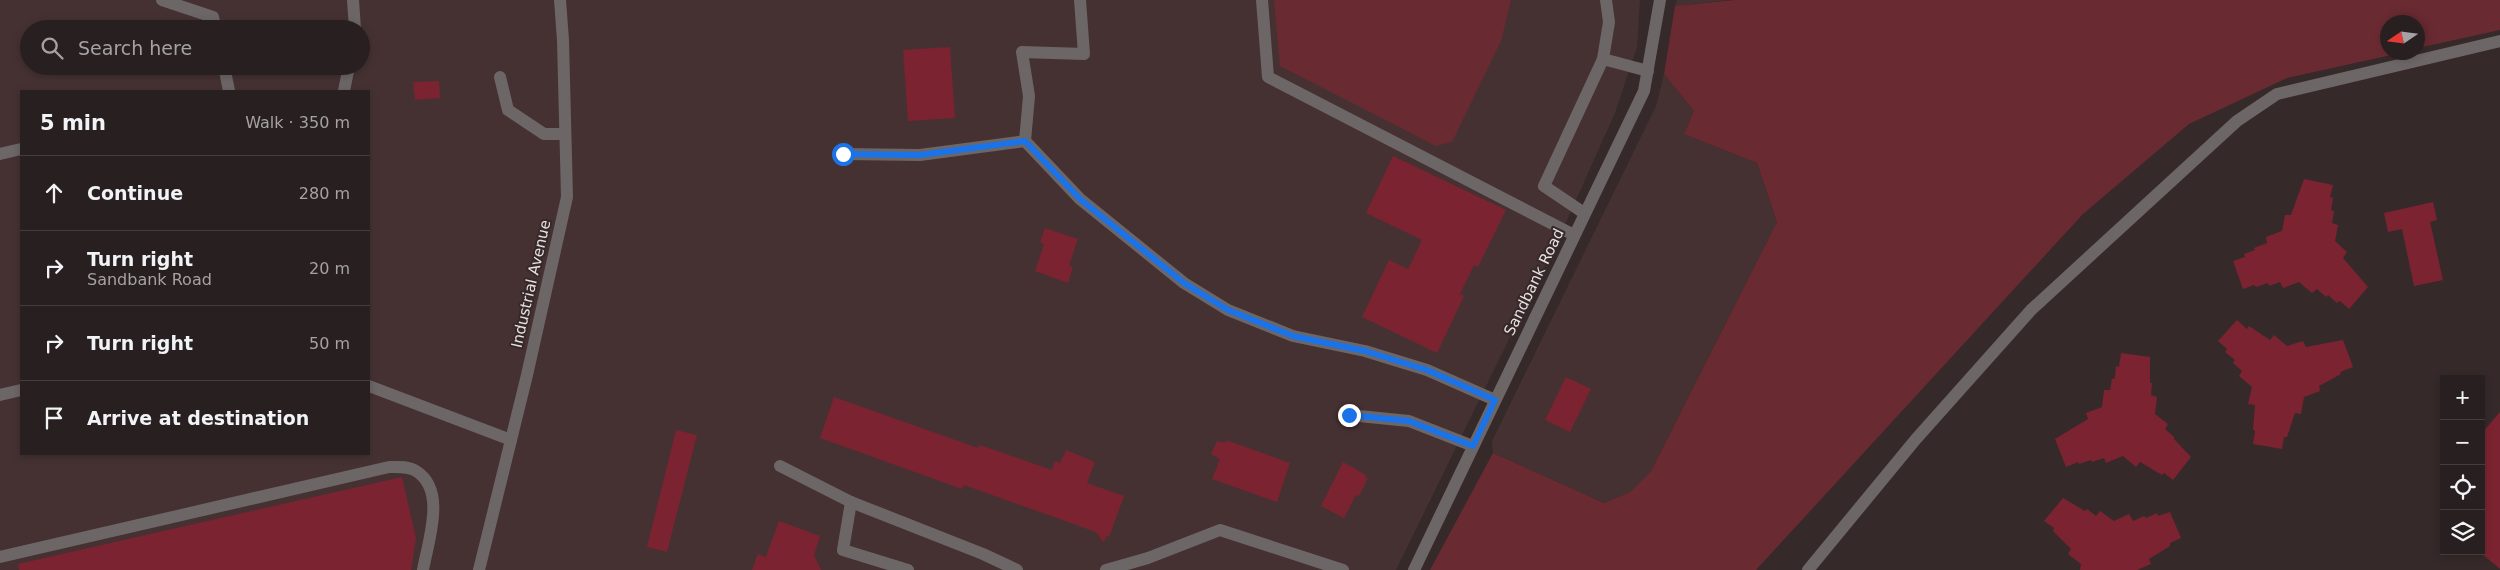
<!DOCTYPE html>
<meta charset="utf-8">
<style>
:root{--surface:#281f20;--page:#342c2d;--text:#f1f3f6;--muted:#a5a2a5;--line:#443d3e}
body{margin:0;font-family:"DejaVu Sans",sans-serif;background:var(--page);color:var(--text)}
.controls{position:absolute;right:15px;bottom:15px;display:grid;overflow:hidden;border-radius:0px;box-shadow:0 2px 8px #0003}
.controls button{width:45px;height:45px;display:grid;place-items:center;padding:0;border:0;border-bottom:1px solid var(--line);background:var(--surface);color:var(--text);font:25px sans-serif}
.compass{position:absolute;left:2380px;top:15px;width:45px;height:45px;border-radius:50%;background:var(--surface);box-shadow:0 2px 8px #0003;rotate:257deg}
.stop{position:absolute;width:15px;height:15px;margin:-11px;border:4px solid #1a73e8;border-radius:50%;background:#fff}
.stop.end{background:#1a73e8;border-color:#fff;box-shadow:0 1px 5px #0008}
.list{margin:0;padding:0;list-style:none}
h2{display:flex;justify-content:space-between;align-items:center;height:65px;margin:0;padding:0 20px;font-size:21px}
h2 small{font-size:16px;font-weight:400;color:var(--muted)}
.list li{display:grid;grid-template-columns:32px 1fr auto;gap:15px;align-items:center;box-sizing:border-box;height:75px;padding:0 20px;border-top:1px solid var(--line)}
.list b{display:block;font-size:19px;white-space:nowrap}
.list p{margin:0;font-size:16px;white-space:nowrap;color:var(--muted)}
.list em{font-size:16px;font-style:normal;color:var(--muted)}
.icon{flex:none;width:28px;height:28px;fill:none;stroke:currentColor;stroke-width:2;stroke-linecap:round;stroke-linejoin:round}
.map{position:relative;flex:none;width:2500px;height:570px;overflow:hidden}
.search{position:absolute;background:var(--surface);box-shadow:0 2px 8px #0003;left:20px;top:20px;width:350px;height:55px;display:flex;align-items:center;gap:12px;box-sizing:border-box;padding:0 18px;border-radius:28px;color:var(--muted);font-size:19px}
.panel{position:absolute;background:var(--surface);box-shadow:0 2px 8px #0003;left:20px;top:90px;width:350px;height:365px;border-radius:0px}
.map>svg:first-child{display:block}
.built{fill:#453132;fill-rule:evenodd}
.green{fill:#6a2a32}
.building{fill:#7c2331}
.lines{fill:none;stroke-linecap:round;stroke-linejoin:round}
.minor{stroke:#6d6666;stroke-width:12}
.route{stroke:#1a73e8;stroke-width:6}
.labels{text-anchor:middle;stroke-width:4;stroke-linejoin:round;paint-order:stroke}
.street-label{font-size:15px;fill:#e9e0e0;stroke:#36292a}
</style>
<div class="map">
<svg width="2500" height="570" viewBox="0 0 2500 570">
<rect width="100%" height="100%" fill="#36292a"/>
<g class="built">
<path d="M 0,0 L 1640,0 L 1637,47 L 1615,113 L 1563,229 L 1396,570 L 0,570 ZM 29,29 L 361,29 L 361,66 L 29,66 ZM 21,91 L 369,91 L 369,454 L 21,454 Z"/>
<path d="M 1677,0 L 1729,0 L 1675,6 Z"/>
<path d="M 1664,74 L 1694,111 L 1684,134 L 1757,163 L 1777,222 L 1651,471 L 1630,492 L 1604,503 L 1493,453 L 1492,441 L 1656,106 Z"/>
</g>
<g class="green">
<path d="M 1274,0 L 1511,0 L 1501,41 L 1452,142 L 1436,146 L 1280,66 Z"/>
<path d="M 1735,0 L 2500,0 L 2500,30 L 2418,48 L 2418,22 L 2388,22 L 2388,52 L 2400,53 L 2287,78 L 2189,124 L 2083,214 L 1756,570 L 1430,570 L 1493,453 L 1604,503 L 1630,492 L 1651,471 L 1777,222 L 1757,163 L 1684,134 L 1694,111 L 1664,74 L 1675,6 Z"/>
</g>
<g class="building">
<path d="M 950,47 L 955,118 L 908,121 L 903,50 Z"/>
<path d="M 439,81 L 440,98 L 415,100 L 413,82 Z"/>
<path d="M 1393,156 L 1506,210 L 1478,267 L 1474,265 L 1460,294 L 1464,296 L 1437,353 L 1362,317 L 1389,260 L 1408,269 L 1422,240 L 1366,213 Z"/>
<path d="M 2304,179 L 2333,185 L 2330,197 L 2333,198 L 2331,210 L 2334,211 L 2332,223 L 2338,225 L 2335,241 L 2347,252 L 2343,258 L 2368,287 L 2349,309 L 2340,301 L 2337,303 L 2328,295 L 2326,297 L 2317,289 L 2312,293 L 2299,282 L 2283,288 L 2280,282 L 2269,286 L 2268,283 L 2256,287 L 2254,285 L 2243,289 L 2233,261 L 2245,257 L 2244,254 L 2255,250 L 2254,248 L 2267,243 L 2266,237 L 2282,231 L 2285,215 L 2291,215 Z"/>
<path d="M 2433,202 L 2437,220 L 2430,222 L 2443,280 L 2414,286 L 2402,229 L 2388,232 L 2384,213 Z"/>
<path d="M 1045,228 L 1078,239 L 1069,265 L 1073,267 L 1068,283 L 1035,271 L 1044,244 L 1040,242 Z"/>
<path d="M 2237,320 L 2247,329 L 2249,326 L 2270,340 L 2274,335 L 2287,346 L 2303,341 L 2306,347 L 2343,340 L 2353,367 L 2340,372 L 2341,374 L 2319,386 L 2320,391 L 2304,397 L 2301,414 L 2295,413 L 2287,437 L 2284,437 L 2282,449 L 2253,444 L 2255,431 L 2253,430 L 2255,405 L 2248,404 L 2252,387 L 2239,376 L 2242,371 L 2233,363 L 2235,360 L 2225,352 L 2227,349 L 2218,341 Z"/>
<path d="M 2121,353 L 2150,357 L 2150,383 L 2152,383 L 2151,395 L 2157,397 L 2155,414 L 2168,424 L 2165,429 L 2174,437 L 2174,439 L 2191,457 L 2173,480 L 2164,473 L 2162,475 L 2140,462 L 2136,467 L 2123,456 L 2106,463 L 2104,458 L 2092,462 L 2091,460 L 2079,464 L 2078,462 L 2066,467 L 2055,439 L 2088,419 L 2086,413 L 2102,407 L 2104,390 L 2110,390 L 2112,379 L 2115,378 L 2116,366 L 2119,367 Z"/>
<path d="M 1566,377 L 1591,389 L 1570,432 L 1545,420 Z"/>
<path d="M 834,397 L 978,448 L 979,445 L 986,447 L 1052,470 L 1055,461 L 1060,463 L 1066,450 L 1095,462 L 1087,483 L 1124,496 L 1109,537 L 1106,536 L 1104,543 L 1096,532 L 964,485 L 962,489 L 820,438 Z"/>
<path d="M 2500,412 L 2500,569 L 2481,553 L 2481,434 Z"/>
<path d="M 676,430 L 697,435 L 667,552 L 647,547 Z"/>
<path d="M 1226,440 L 1290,463 L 1277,502 L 1212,479 L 1220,459 L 1211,454 L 1217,441 L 1225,443 Z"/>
<path d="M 1343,462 L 1366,475 L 1365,477 L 1368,478 L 1359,496 L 1356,495 L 1344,518 L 1321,506 Z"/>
<path d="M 402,477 L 416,538 L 411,570 L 19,570 L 18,564 Z"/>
<path d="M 2063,498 L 2085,511 L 2087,509 L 2096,516 L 2100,511 L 2114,521 L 2129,514 L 2133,521 L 2144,516 L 2146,518 L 2157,513 L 2158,516 L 2170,512 L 2181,538 L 2170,543 L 2170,546 L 2149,559 L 2151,564 L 2137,570 L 2080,570 L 2081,564 L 2068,554 L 2071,549 L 2053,531 L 2054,528 L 2044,521 Z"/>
<path d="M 779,521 L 820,536 L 814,555 L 821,570 L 752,570 L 758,554 L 766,557 Z"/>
</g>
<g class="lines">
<g class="minor">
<path d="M 162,0 L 213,17 L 216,29"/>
<path d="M 353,0 L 355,29"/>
<path d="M 1262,0 L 1268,77 L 1574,235"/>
<path d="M 1603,59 L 1648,71"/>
<path d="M 224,66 L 229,91"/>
<path d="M 500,77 L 508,110 L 544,134 L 565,134"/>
<path d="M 344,91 L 349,66"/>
<path d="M 1025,141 L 1080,199 L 1184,283 L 1228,310 L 1293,336 L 1365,351 L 1427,370 L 1495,400"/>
<path d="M 0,154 L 21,149"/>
<path d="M 843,154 L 920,155 L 1025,141 L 1029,96 L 1022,52 L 1084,54 L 1080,0"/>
<path d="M 1584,213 L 1544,186 L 1603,59 L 1609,22 L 1606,0"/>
<path d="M 369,386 L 511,440"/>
<path d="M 0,395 L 21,390"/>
<path d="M 1349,415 L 1409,421 L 1473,446"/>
<path d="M 780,466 L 851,502 L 983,554 L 1017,570"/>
<path d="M 851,502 L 843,550 L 908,570"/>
<path d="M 0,557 L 389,467 C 397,467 408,466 416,471 C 447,490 428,541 423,570"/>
<path d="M 479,570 L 527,375 L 567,197 L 563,40 L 560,0"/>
<path d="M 1106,570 L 1148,558 L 1220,530 L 1343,570"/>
<path d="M 1414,570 L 1644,91 L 1660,0"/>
<path d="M 1808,570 L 1916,439 L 2031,310 L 2237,121 L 2277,94 L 2500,41"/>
</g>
</g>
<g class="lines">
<path class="route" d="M 843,154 L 920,155 L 1025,141 L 1080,199 L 1184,283 L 1228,310 L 1293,336 L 1365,351 L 1427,370 L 1495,400 L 1473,446 L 1409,421 L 1349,415"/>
</g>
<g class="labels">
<g class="street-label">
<text transform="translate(1534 282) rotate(-64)" y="5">Sandbank Road</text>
<text transform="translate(531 284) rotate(-77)" y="5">Industrial Avenue</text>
</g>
</g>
</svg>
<div class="controls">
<button>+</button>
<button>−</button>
<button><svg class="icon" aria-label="locate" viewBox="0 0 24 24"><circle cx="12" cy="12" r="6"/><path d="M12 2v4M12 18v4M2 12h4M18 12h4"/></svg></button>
<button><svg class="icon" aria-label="layers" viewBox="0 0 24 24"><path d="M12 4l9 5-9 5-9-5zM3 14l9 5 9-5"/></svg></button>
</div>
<svg class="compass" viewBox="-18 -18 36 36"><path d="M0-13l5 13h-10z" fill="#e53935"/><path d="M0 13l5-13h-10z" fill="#a5a2a5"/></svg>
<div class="stop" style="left:843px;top:154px"></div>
<div class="stop end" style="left:1349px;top:415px"></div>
<div class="search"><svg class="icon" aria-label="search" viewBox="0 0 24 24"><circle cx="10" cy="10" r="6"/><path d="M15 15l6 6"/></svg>Search here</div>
<section class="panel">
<h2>5 min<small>Walk · 350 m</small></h2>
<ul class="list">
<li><svg class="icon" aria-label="ahead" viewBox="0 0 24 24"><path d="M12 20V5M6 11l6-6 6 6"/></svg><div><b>Continue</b></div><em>280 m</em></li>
<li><svg class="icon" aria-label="right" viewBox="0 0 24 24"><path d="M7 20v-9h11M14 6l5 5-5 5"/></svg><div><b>Turn right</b><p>Sandbank Road</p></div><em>20 m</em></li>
<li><svg class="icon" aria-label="right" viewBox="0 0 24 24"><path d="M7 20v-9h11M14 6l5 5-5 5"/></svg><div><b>Turn right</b></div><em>50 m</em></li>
<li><svg class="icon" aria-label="arrive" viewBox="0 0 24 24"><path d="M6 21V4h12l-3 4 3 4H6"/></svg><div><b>Arrive at destination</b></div></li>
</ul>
</section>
</div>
